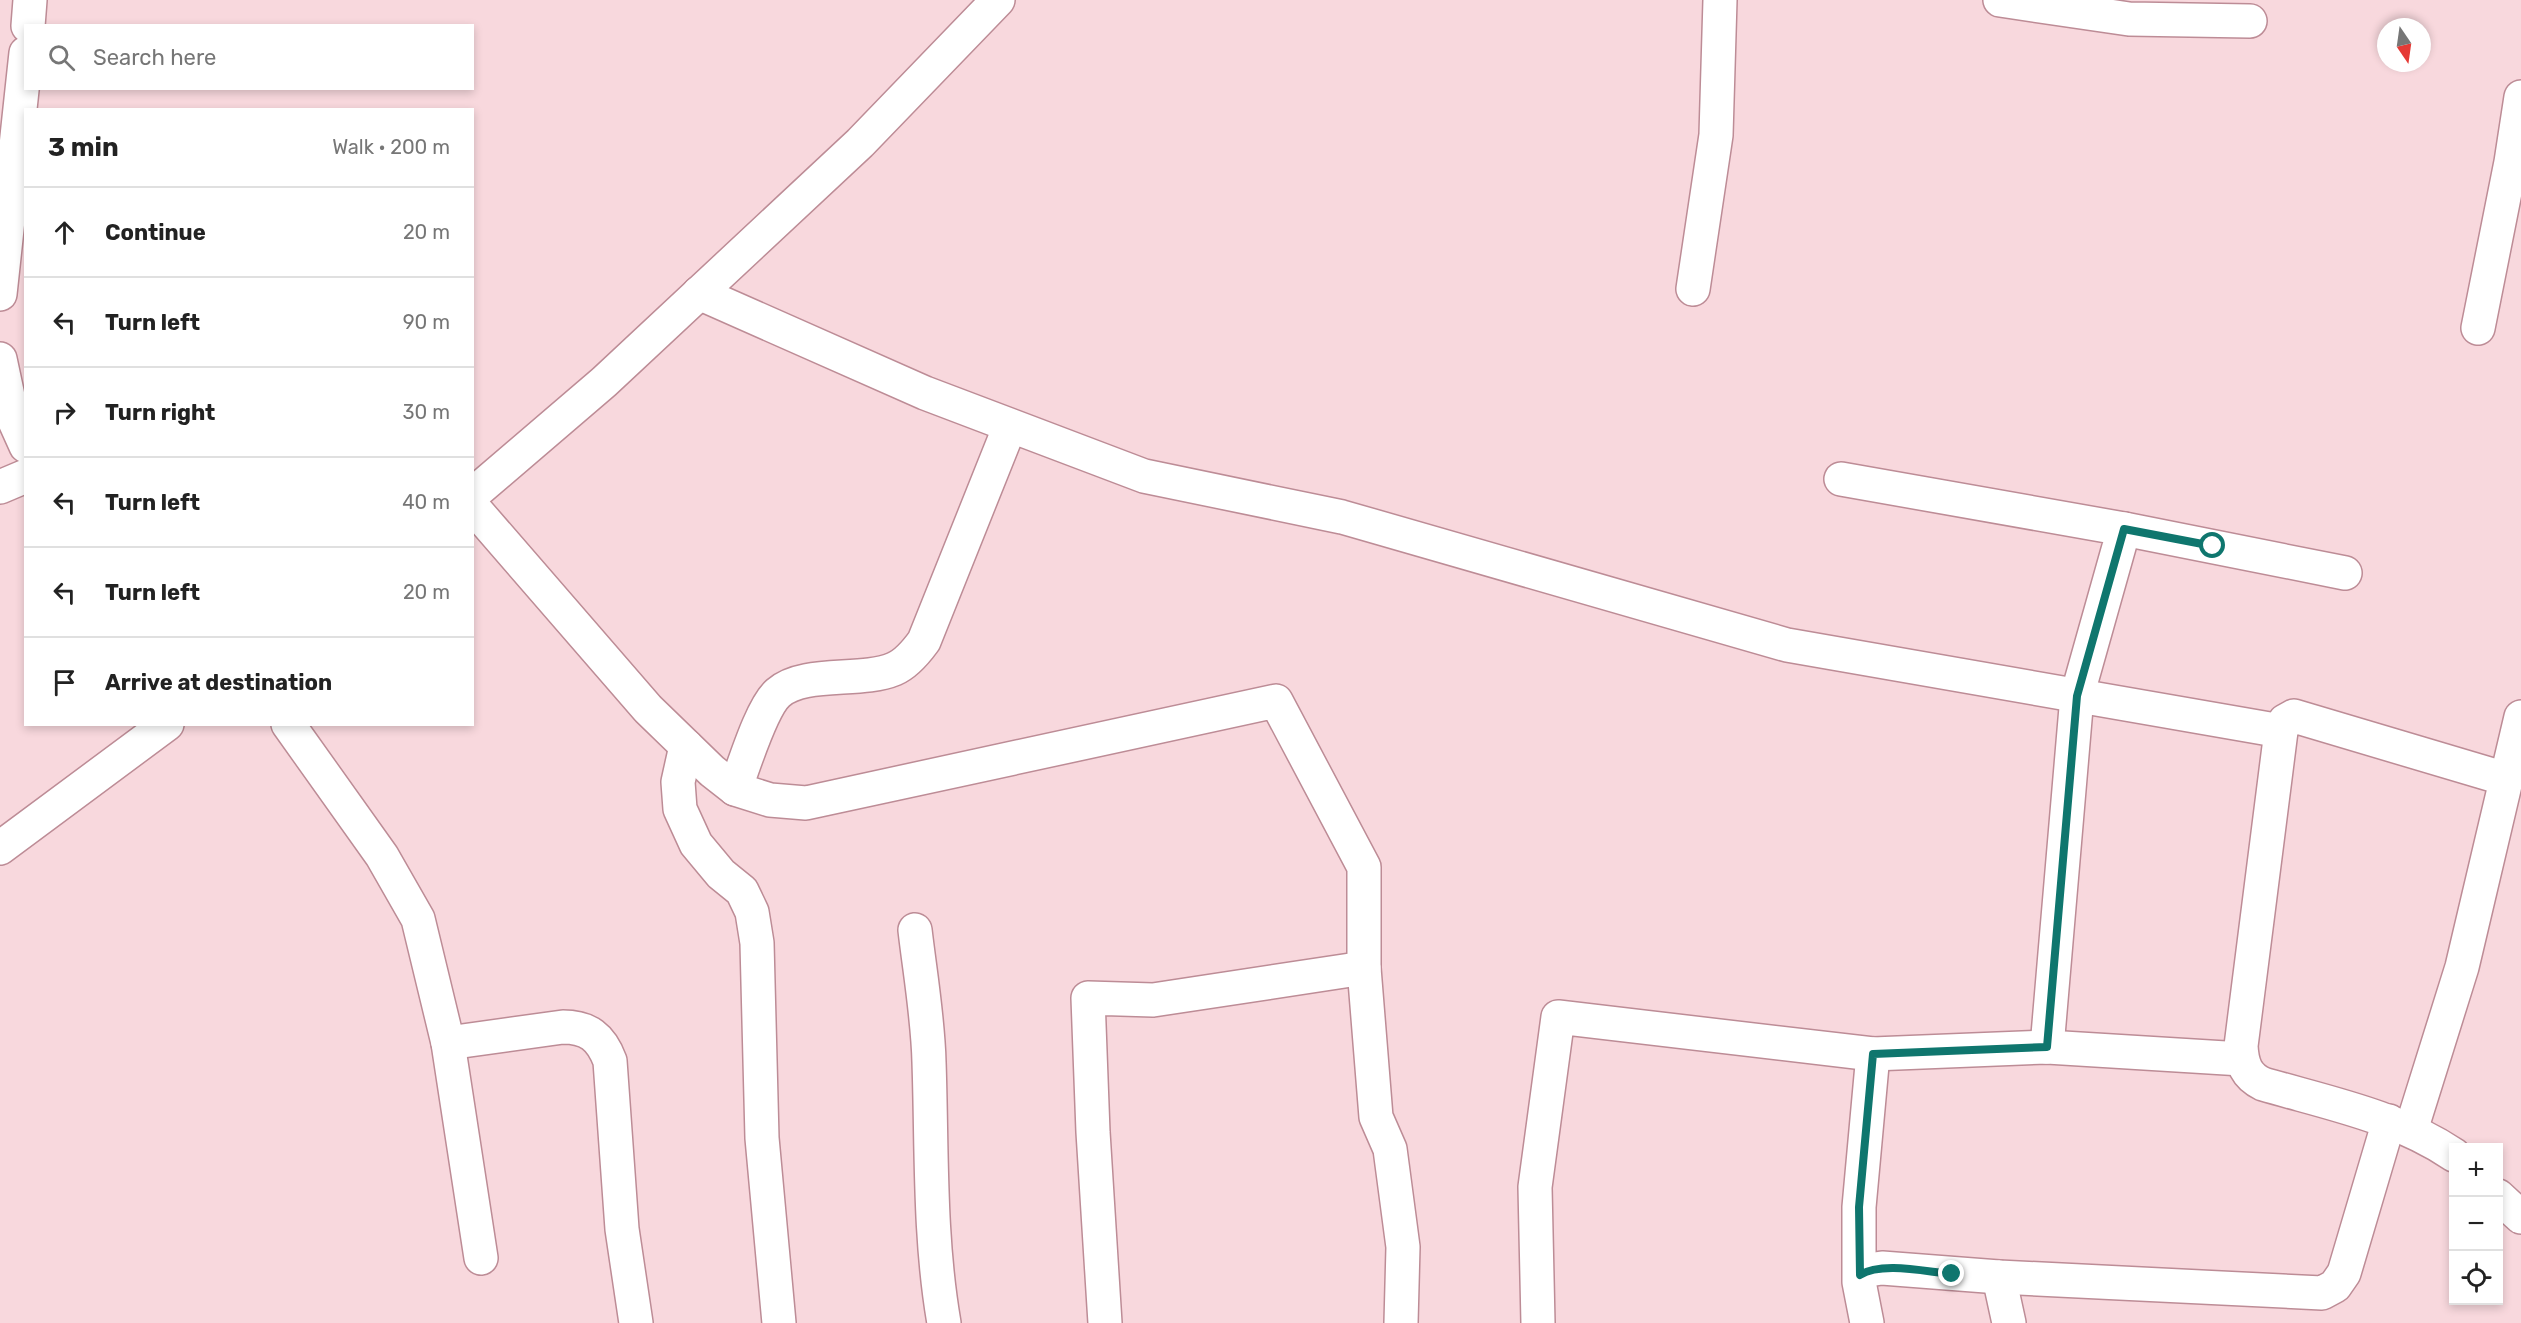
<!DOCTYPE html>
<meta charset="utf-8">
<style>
:root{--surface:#fff;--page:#f6f6f6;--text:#222;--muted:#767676;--line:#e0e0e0}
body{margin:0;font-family:Rubik,sans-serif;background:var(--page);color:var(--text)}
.controls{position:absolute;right:18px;bottom:18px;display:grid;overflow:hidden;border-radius:0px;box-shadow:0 3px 9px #0003}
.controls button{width:54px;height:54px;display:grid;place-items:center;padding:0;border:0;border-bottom:2px solid var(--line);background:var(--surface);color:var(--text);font:30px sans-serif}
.compass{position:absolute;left:2377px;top:18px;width:54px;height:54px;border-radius:50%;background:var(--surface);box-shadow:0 3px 9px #0003;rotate:167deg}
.stop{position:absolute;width:18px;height:18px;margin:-14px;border:4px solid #0f766e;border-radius:50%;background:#fff}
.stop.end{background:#0f766e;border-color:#fff;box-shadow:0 2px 6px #0008}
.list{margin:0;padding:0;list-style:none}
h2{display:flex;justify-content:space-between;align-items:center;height:78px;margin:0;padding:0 24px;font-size:26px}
h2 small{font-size:20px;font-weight:400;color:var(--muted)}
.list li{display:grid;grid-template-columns:39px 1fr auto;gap:18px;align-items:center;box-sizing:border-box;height:90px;padding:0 24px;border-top:2px solid var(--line)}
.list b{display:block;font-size:22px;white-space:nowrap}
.list em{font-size:20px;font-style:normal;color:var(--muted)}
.icon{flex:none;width:33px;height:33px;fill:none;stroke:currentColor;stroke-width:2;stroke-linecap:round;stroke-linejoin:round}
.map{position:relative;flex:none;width:2521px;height:1323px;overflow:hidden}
.search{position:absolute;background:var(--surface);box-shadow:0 3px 9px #0003;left:24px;top:24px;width:450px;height:66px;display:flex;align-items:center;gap:15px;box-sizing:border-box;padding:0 21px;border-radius:0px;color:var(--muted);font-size:22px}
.panel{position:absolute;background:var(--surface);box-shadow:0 3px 9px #0003;left:24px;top:108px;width:450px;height:618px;border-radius:0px}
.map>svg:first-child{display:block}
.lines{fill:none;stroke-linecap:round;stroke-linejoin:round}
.minor-casing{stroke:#bd8c96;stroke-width:36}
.minor{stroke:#fff;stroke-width:33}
.route{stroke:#0f766e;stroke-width:8}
</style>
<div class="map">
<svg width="2521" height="1323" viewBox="0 0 2521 1323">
<rect width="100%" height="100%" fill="#f8d8dd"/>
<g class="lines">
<defs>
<g id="minor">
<path d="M 2000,0 L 2129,19 L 2250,21"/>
<path d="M 28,26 L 30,0"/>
<path d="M 1693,289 L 1716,135 L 1720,0"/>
<path d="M 699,293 L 925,393 L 1144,476 L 1342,517 L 1787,645 L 2281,731"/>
<path d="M 0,294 L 26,53"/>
<path d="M 2478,328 L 2511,162 L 2521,97"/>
<path d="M 0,359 L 12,415 L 26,446"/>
<path d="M 1841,479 L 2124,529 L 2077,696 L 2047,1047"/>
<path d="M 0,487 L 26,476"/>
<path d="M 472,495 L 604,382 L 860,143 L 998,0"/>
<path d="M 472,506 L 648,709 L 712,771 L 735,789 L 770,800 L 806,803 L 1276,701 L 1364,867 L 1364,968 L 1376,1117 L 1390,1149 L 1403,1247 L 1401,1323"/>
<path d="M 2124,529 L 2345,573"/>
<path d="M 288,724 L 382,856 L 418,919 L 448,1043 L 481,1258"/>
<path d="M 686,746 L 678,782 L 680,809 L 696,844 L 721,874 L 742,891 L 752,912 L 757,943 L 762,1138 L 779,1323"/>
<path d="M 735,789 C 744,766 761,708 778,693 C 804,670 861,683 894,669 C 906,664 916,652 924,641 L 1010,426"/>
<path d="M 0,848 L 167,724"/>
<path d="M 915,930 C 920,973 928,1018 929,1062 C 932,1149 929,1237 944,1323"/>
<path d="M 448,1043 L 563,1027 C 588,1027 601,1037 610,1061 L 622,1229 L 636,1323"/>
<path d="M 2411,1130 L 2462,967 L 2521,717"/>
<path d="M 2454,1155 C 2396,1116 2328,1103 2263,1084 C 2246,1076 2242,1064 2241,1046 L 2281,731 L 2285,721 L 2294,716 L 2506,779"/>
<path d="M 2498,1196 L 2521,1217"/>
<path d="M 1860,1275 L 1868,1270 L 1882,1268 L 1999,1277 L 2322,1293 L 2335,1286 L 2344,1273 L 2389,1121"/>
<path d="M 1999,1277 L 2009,1323"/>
<path d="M 1105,1323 L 1093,1132 L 1088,998 L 1153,1000 L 1364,968"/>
<path d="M 1538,1323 L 1535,1187 L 1558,1017 L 1873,1054 L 2047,1047 L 2242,1059"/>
<path d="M 1867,1323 L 1859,1282 L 1859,1207 L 1873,1054"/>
</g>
</defs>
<use href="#minor" class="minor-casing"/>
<use href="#minor" class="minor"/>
</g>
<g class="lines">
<path class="route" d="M 1952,1274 C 1927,1272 1882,1261 1860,1275 L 1859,1207 L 1873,1054 L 2047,1047 L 2077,696 L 2124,529 L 2213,546"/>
</g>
</svg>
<div class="controls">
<button>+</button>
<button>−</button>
<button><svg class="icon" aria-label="locate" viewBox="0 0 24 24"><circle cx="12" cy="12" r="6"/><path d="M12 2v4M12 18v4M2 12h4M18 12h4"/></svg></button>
</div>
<svg class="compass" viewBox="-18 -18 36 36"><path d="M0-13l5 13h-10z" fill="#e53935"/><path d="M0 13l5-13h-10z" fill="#767676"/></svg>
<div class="stop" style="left:2213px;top:546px"></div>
<div class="stop end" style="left:1952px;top:1274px"></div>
<div class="search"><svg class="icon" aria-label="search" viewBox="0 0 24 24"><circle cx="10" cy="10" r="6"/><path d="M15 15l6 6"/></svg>Search here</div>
<section class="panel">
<h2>3 min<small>Walk · 200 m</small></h2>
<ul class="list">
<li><svg class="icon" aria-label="ahead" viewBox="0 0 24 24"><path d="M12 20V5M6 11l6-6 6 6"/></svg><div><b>Continue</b></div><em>20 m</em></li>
<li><svg class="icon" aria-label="left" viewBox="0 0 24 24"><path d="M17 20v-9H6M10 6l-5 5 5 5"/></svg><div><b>Turn left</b></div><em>90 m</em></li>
<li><svg class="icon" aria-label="right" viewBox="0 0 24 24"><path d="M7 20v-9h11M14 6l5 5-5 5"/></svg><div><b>Turn right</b></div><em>30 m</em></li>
<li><svg class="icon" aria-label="left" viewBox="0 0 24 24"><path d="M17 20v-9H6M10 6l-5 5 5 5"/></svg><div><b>Turn left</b></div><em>40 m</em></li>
<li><svg class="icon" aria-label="left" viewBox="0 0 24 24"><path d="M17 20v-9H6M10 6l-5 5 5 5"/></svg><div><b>Turn left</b></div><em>20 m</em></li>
<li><svg class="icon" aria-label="arrive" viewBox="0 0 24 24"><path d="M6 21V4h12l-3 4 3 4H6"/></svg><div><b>Arrive at destination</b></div></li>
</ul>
</section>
</div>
